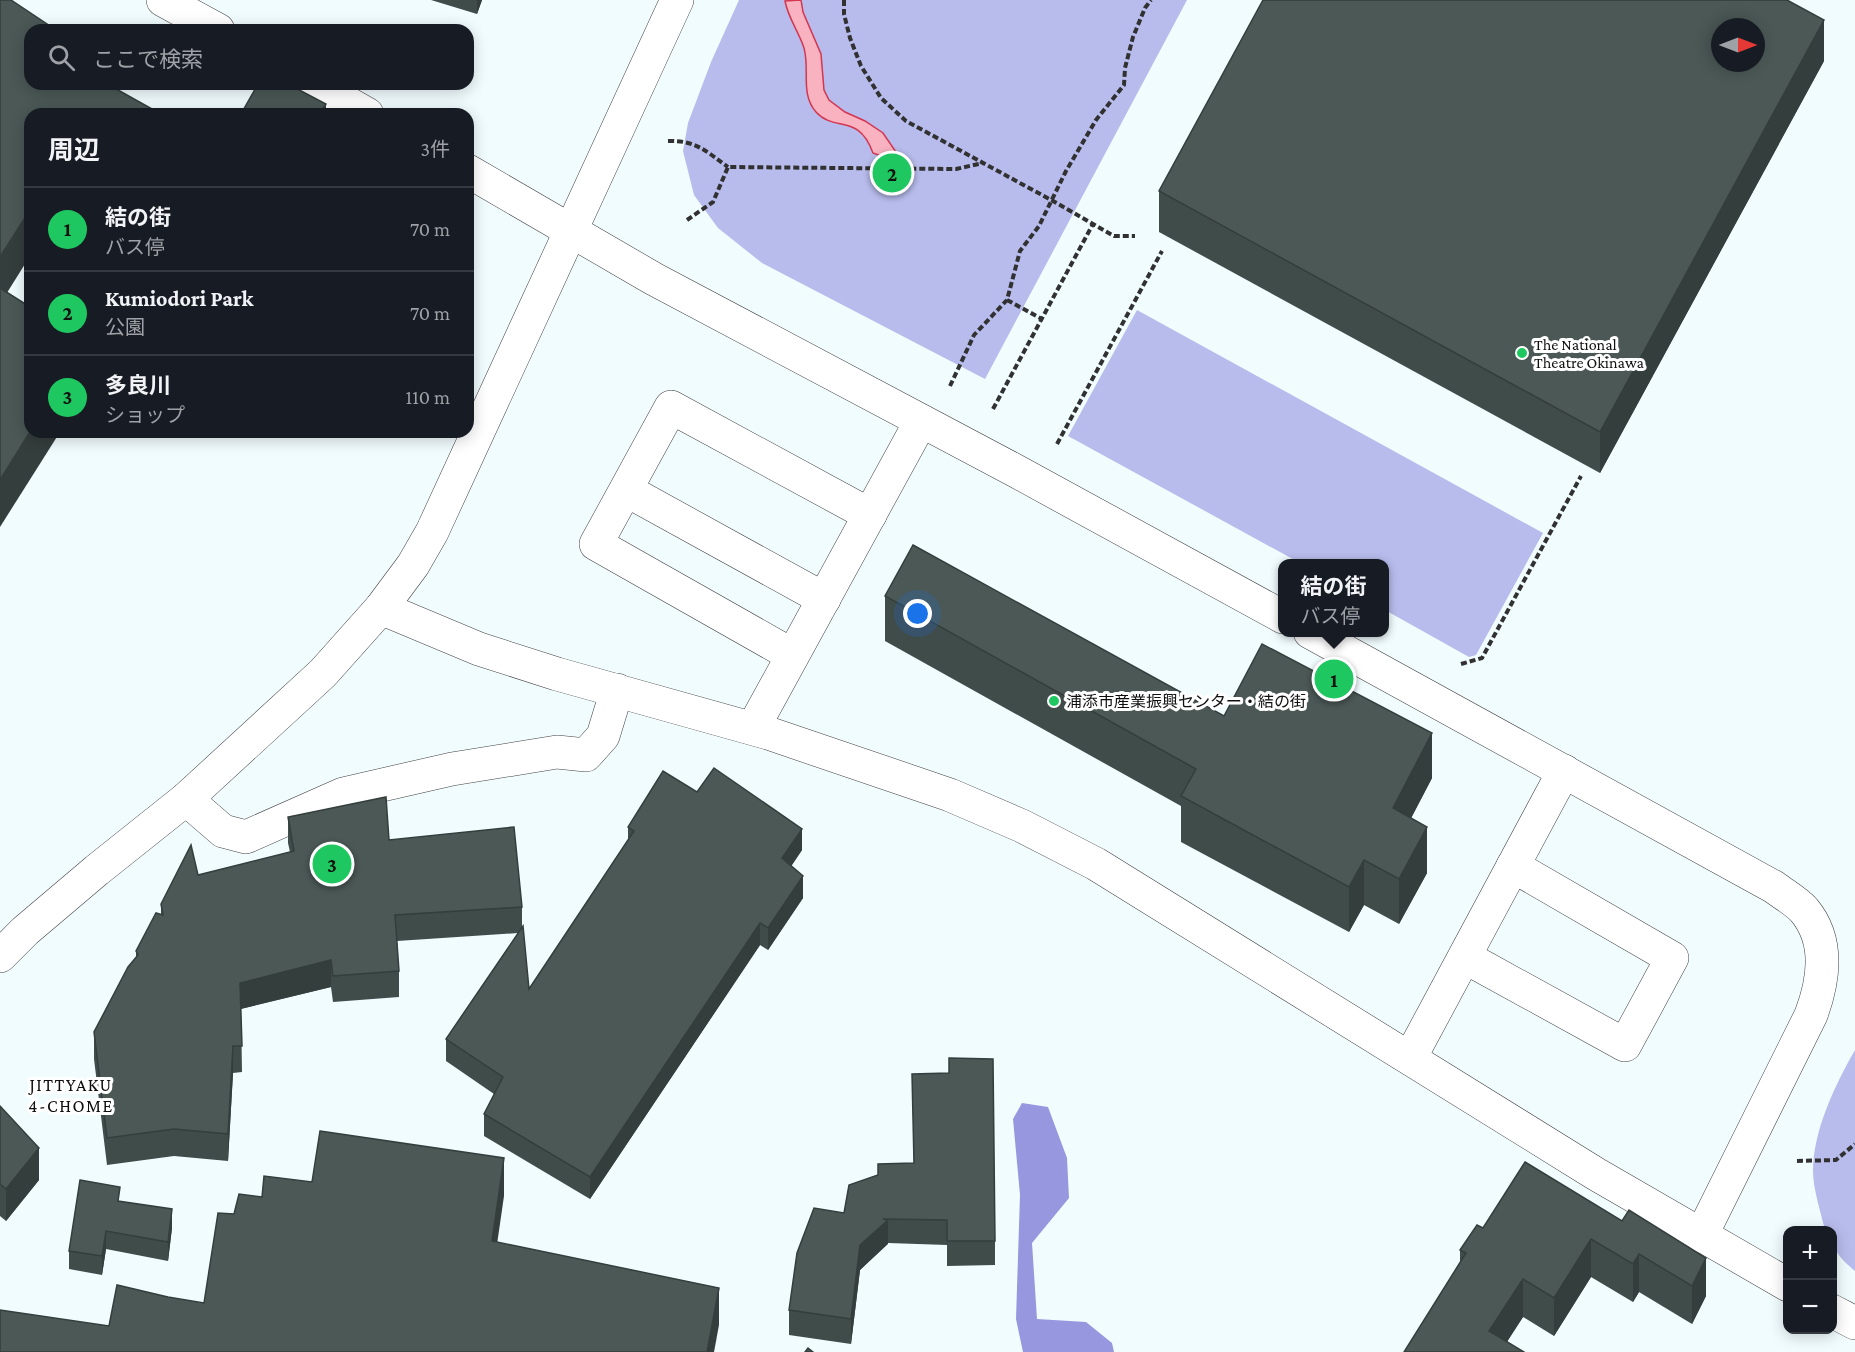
<!DOCTYPE html>
<html lang="ja">
<meta charset="utf-8">
<style>
:root{--surface:#171b24;--page:#20242c;--text:#f1f3f6;--muted:#9ea1a6;--line:#363941;--accent:#1fc760}
body{margin:0;font-family:"Crimson Pro","Noto Sans JP",serif;background:var(--page);color:var(--text)}
.controls{position:absolute;right:18px;bottom:18px;display:grid;overflow:hidden;border-radius:12px;box-shadow:0 3px 15px #0003}
.controls button{width:54px;height:54px;display:grid;place-items:center;padding:0;border:0;border-bottom:2px solid var(--line);background:var(--surface);color:var(--text);font:30px sans-serif}
.compass{position:absolute;left:1711px;top:18px;width:54px;height:54px;border-radius:50%;background:var(--surface);box-shadow:0 3px 15px #0003;rotate:90deg}
.you{position:absolute;left:918px;top:614px;width:21px;height:21px;margin:-15px;border:4px solid #fff;border-radius:50%;background:#1a73e8;box-shadow:0 0 0 9px #1a73e833}
.badge{display:grid;place-items:center;width:39px;height:39px;border-radius:50%;background:var(--accent);color:#111;font-size:20px;font-weight:700}
.pin{position:absolute;translate:-50% -50%;border:3px solid #fff;box-shadow:0 2px 6px #0006}
.popup{position:absolute;left:1278px;top:559px;width:111px;height:78px;box-sizing:border-box;display:grid;place-content:center;border-radius:12px;background:var(--surface);filter:drop-shadow(0 2px 4px #0005);font-size:20px;white-space:nowrap;color:var(--muted)}
.popup b{font-size:22px;color:var(--text)}
.popup::after{content:'';position:absolute;left:50%;top:100%;margin-left:-12px;border:12px solid transparent;border-top-color:var(--surface)}
.list{margin:0;padding:0;list-style:none}
h2{display:flex;justify-content:space-between;align-items:center;height:78px;margin:0;padding:0 24px;font-size:26px}
h2 small{font-size:20px;font-weight:400;color:var(--muted)}
.list li{display:grid;grid-template-columns:39px 1fr auto;gap:18px;align-items:center;box-sizing:border-box;height:84px;padding:0 24px;border-top:2px solid var(--line)}
.list b{display:block;font-size:22px;white-space:nowrap}
.list p{margin:0;font-size:20px;white-space:nowrap;color:var(--muted)}
.list em{font-size:20px;font-style:normal;color:var(--muted)}
.icon{flex:none;width:33px;height:33px;fill:none;stroke:currentColor;stroke-width:2;stroke-linecap:round;stroke-linejoin:round}
.map{position:relative;flex:none;width:1855px;height:1352px;overflow:hidden}
.search{position:absolute;background:var(--surface);box-shadow:0 3px 15px #0003;left:24px;top:24px;width:450px;height:66px;display:flex;align-items:center;gap:15px;box-sizing:border-box;padding:0 21px;border-radius:18px;color:var(--muted);font-size:22px}
.panel{position:absolute;background:var(--surface);box-shadow:0 3px 15px #0003;left:24px;top:108px;width:450px;height:330px;border-radius:18px}
.map>svg:first-child{display:block}
.green{fill:#b8bcec}
.forest{fill:#9697de}
.water{fill:#f9b3c0;stroke:#d43650;stroke-width:1.5}
.lines{fill:none;stroke-linecap:round;stroke-linejoin:round}
.minor-casing{stroke:#424242;stroke-width:34}
.path{stroke:#313131;stroke-width:4;stroke-dasharray:6 3;stroke-linecap:butt}
.minor{stroke:#fff;stroke-width:33}
.wall{fill:#404c4a}
.shaded-wall{fill:#343e3c}
.building{fill:#4b5856;stroke:#343e3c;stroke-width:1.5;fill-rule:evenodd}
.poi-dot{fill:#1fc760;stroke:#fff;stroke-width:2}
.labels{text-anchor:middle;stroke-width:6;stroke-linejoin:round;paint-order:stroke}
.poi-label{font-size:16px;fill:#0f0f0f;stroke:#fff;text-anchor:start}
.neighbourhood-label{font-size:18px;letter-spacing:1.5px;fill:#0f0f0f;stroke:#fff}
</style>
<div class="map">
<svg width="1855" height="1352" viewBox="0 0 1855 1352">
<rect width="100%" height="100%" fill="#f1fcff"/>
<g class="green">
<path d="M 739,0 L 1187,0 L 985,379 L 762,263 L 718,228 L 694,195 L 683,151 L 688,123 L 711,62 Z"/>
<path d="M 1137,310 L 1543,533 L 1476,655 L 1469,657 L 1385,610 L 1385,564 L 1300,563 L 1068,436 Z"/>
<path d="M 1855,1050 L 1855,1271 C 1840,1258 1832,1251 1832,1230 L 1825,1230 C 1821,1213 1813,1189 1813,1171 C 1813,1131 1835,1085 1855,1050 Z"/>
</g>
<path class="forest" d="M 1022,1103 L 1048,1107 L 1067,1158 L 1069,1198 L 1032,1243 L 1037,1319 L 1086,1322 L 1112,1343 L 1114,1352 L 1023,1352 L 1016,1319 L 1020,1195 L 1013,1119 Z"/>
<path class="water" d="M 801,0 L 803,12 L 821,54 L 824,90 L 829,100 L 845,112 L 865,121 L 883,133 L 896,152 L 881,156 L 873,153 C 858,112 835,133 816,112 C 800,94 810,69 804,48 C 799,32 788,18 785,1 Z"/>
<g class="lines">
<defs>
<g id="minor">
<path d="M 163,0 L 218,30"/>
<path d="M 314,84 L 367,114"/>
<path d="M 468,171 L 654,279 L 1016,471 L 1283,617"/>
<path d="M 626,490 L 824,599"/>
<path d="M 381,608 L 479,649 L 557,674 L 768,733 L 950,795 L 1022,826 L 1096,864 L 1596,1174 L 1788,1285"/>
<path d="M 1310,632 L 1774,887 C 1783,894 1796,901 1804,910 C 1830,941 1824,980 1811,1015 L 1701,1236"/>
<path d="M 792,655 L 596,544 L 671,407 L 870,515"/>
<path d="M 753,728 L 921,421"/>
<path d="M 186,799 L 223,831 L 246,837 L 343,794 L 452,769 L 557,752 L 586,755 L 603,736 L 617,690"/>
<path d="M 0,956 L 25,931 L 97,870 L 186,799 L 323,673 L 381,608 L 413,565 L 432,532 L 677,0"/>
<path d="M 1465,957 L 1625,1045 L 1672,958 L 1513,866"/>
<path d="M 1410,1058 L 1564,771"/>
<path d="M 1832,1311 L 1855,1323"/>
</g>
</defs>
<use href="#minor" class="minor-casing"/>
<g class="path">
<path d="M 844,0 L 844,14 L 850,38 L 861,66 L 881,98 L 906,121 L 1053,201 L 1114,236 L 1135,236"/>
<path d="M 668,141 C 696,140 707,152 728,167"/>
<path d="M 687,220 L 713,202 L 728,167 L 956,169 L 983,163"/>
<path d="M 1007,300 L 1042,319"/>
<path d="M 950,386 L 974,335 L 1007,300 L 1020,251 L 1039,226 L 1066,171 L 1096,120 L 1124,85 L 1125,68 L 1133,37 L 1145,8 L 1151,0"/>
<path d="M 993,409 L 1093,224"/>
<path d="M 1057,444 L 1162,251"/>
<path d="M 1461,664 L 1482,658 L 1581,476"/>
<path d="M 1797,1161 L 1836,1160 L 1855,1144"/>
</g>
<use href="#minor" class="minor"/>
</g>
<g class="wall">
<path d="M 431,0 L 482,0 L 477,14 Z"/>
<path d="M 1824,61 L 1600,473 L 1159,232 L 1159,191 Z"/>
<path d="M 365,432 L 374,432 L 372,436 Z"/>
<path d="M 885,596 L 1224,716 L 1432,778 L 1411,818 L 1427,873 L 1399,924 L 1364,905 L 1349,932 L 1181,842 L 1181,806 L 885,641 Z"/>
<path d="M 697,792 L 802,850 L 791,866 L 803,898 L 768,950 L 760,945 L 590,1199 L 484,1136 L 484,1114 L 494,1094 L 446,1061 L 446,1039 L 518,933 L 397,941 L 399,971 L 399,997 L 333,1002 L 331,987 L 241,1009 L 242,1072 L 233,1073 L 228,1161 L 174,1156 L 107,1165 L 94,1059 L 94,1032 L 136,957 L 136,951 L 161,915 L 161,904 L 198,875 L 290,852 L 288,843 L 288,817 L 389,840 L 522,907 L 522,928 L 529,989 L 628,840 L 628,827 Z"/>
<path d="M 912,1074 L 995,1241 L 995,1265 L 947,1266 L 947,1245 L 888,1243 L 860,1270 L 851,1344 L 789,1335 L 789,1310 L 844,1213 L 914,1164 Z"/>
<path d="M 0,1106 L 39,1180 L 6,1221 L 0,1216 Z"/>
<path d="M 1525,1162 L 1706,1296 L 1692,1324 L 1639,1292 L 1633,1302 L 1591,1277 L 1554,1336 L 1523,1317 L 1507,1342 L 1404,1352 L 1460,1262 L 1460,1250 L 1483,1228 Z"/>
<path d="M 120,1202 L 172,1228 L 168,1261 L 106,1249 L 102,1275 L 69,1269 L 69,1251 Z"/>
</g>
<g class="shaded-wall">
<path d="M 477,0 L 482,0 L 477,14 Z"/>
<path d="M 1824,20 L 1824,61 L 1600,473 L 1600,432 Z"/>
<path d="M 110,84 L 118,84 L 118,114 L 109,114 Z"/>
<path d="M 326,104 L 326,114 L 320,114 Z"/>
<path d="M 30,210 L 30,256 L 0,304 L 0,257 Z"/>
<path d="M 30,432 L 60,432 L 0,527 L 0,480 Z"/>
<path d="M 1432,733 L 1432,778 L 1393,853 L 1393,808 Z"/>
<path d="M 1427,827 L 1427,873 L 1399,924 L 1399,879 Z"/>
<path d="M 802,829 L 802,850 L 782,880 L 782,858 Z"/>
<path d="M 1364,860 L 1364,905 L 1349,932 L 1349,887 Z"/>
<path d="M 803,876 L 803,898 L 768,950 L 768,928 Z"/>
<path d="M 760,923 L 760,945 L 590,1199 L 590,1177 Z"/>
<path d="M 331,960 L 331,987 L 240,1009 L 240,983 Z"/>
<path d="M 233,1046 L 233,1073 L 228,1161 L 228,1134 Z"/>
<path d="M 39,1148 L 39,1180 L 6,1221 L 6,1189 Z"/>
<path d="M 504,1158 L 504,1196 L 492,1279 L 492,1241 Z"/>
<path d="M 172,1209 L 172,1228 L 168,1261 L 168,1242 Z"/>
<path d="M 888,1220 L 888,1244 L 860,1270 L 851,1344 L 851,1319 L 860,1245 Z"/>
<path d="M 106,1231 L 106,1249 L 102,1275 L 102,1256 Z"/>
<path d="M 1591,1239 L 1591,1277 L 1554,1336 L 1554,1298 Z"/>
<path d="M 1639,1254 L 1639,1292 L 1633,1302 L 1633,1264 Z"/>
<path d="M 1706,1258 L 1706,1296 L 1692,1324 L 1692,1286 Z"/>
<path d="M 1523,1279 L 1523,1317 L 1500,1352 L 1489,1331 Z"/>
<path d="M 719,1288 L 719,1325 L 714,1352 L 707,1352 Z"/>
</g>
<g class="building">
<path d="M 0,0 L 11,0 L 56,30 L 30,30 L 30,84 L 110,84 L 109,85 L 161,114 L 30,114 L 30,210 L 0,257 Z"/>
<path d="M 1263,0 L 1787,0 L 1824,20 L 1600,432 L 1159,191 ZM 1720,27 L 1756,27 L 1756,63 L 1720,63 Z"/>
<path d="M 258,84 L 288,84 L 326,104 L 320,114 L 241,114 Z"/>
<path d="M 0,288 L 30,307 L 30,432 L 0,480 Z"/>
<path d="M 913,545 L 1224,716 L 1262,644 L 1432,733 L 1393,808 L 1427,827 L 1399,879 L 1364,860 L 1349,887 L 1181,796 L 1196,769 L 885,596 Z"/>
<path d="M 714,768 L 802,829 L 782,858 L 803,876 L 768,928 L 760,923 L 590,1177 L 484,1114 L 503,1077 L 446,1039 L 523,926 L 529,989 L 634,831 L 628,827 L 663,771 L 697,792 Z"/>
<path d="M 386,797 L 389,840 L 514,827 L 522,907 L 395,915 L 399,971 L 333,976 L 331,960 L 240,983 L 242,1046 L 233,1046 L 228,1134 L 174,1129 L 107,1138 L 94,1032 L 128,967 L 138,955 L 136,951 L 156,913 L 163,915 L 161,904 L 191,845 L 198,875 L 294,851 L 288,817 Z"/>
<path d="M 949,1058 L 993,1059 L 995,1241 L 947,1241 L 947,1220 L 883,1219 L 888,1220 L 860,1245 L 851,1319 L 789,1310 L 797,1253 L 814,1208 L 844,1213 L 849,1185 L 878,1175 L 878,1164 L 914,1163 L 912,1074 L 949,1073 Z"/>
<path d="M 0,1106 L 39,1148 L 6,1189 L 0,1184 Z"/>
<path d="M 320,1131 L 504,1158 L 492,1241 L 719,1288 L 707,1352 L 0,1352 L 0,1310 L 109,1326 L 117,1285 L 168,1297 L 204,1303 L 218,1213 L 234,1214 L 239,1194 L 262,1197 L 264,1176 L 312,1182 Z"/>
<path d="M 1525,1162 L 1622,1221 L 1629,1210 L 1706,1258 L 1692,1286 L 1639,1254 L 1633,1264 L 1591,1239 L 1554,1298 L 1523,1279 L 1489,1331 L 1524,1352 L 1404,1352 L 1466,1253 L 1460,1250 L 1477,1225 L 1483,1228 Z"/>
<path d="M 80,1180 L 120,1187 L 118,1201 L 172,1209 L 168,1242 L 106,1231 L 102,1256 L 69,1251 Z"/>
<path d="M 808,1348 L 813,1352 L 805,1352 Z"/>
</g>
<g class="poi-dot">
<circle cx="1522" cy="353" r="6"/>
<circle cx="1054" cy="701" r="6"/>
</g>
<g class="labels">
<g class="poi-label">
<text x="1534" y="350">The National<tspan x="1534" dy="18">Theatre Okinawa</tspan></text>
<text x="1066" y="707">浦添市産業振興センター・結の街</text>
</g>
<g class="neighbourhood-label">
<text x="71" y="1091">JITTYAKU<tspan x="71" dy="21">4-CHOME</tspan></text>
</g>
</g>
</svg>
<div class="controls">
<button>+</button>
<button>−</button>
</div>
<svg class="compass" viewBox="-18 -18 36 36"><path d="M0-13l5 13h-10z" fill="#e53935"/><path d="M0 13l5-13h-10z" fill="#9ea1a6"/></svg>
<div class="you"></div>
<div class="pin badge" style="left:1334px;top:679px">1</div>
<div class="popup"><b>結の街</b>バス停</div>
<div class="pin badge" style="left:892px;top:173px">2</div>
<div class="pin badge" style="left:332px;top:864px">3</div>
<div class="search"><svg class="icon" aria-label="search" viewBox="0 0 24 24"><circle cx="10" cy="10" r="6"/><path d="M15 15l6 6"/></svg>ここで検索</div>
<section class="panel">
<h2>周辺<small>3件</small></h2>
<ul class="list">
<li><span class="badge">1</span><div><b>結の街</b><p>バス停</p></div><em>70 m</em></li>
<li><span class="badge">2</span><div><b>Kumiodori Park</b><p>公園</p></div><em>70 m</em></li>
<li><span class="badge">3</span><div><b>多良川</b><p>ショップ</p></div><em>110 m</em></li>
</ul>
</section>
</div>
